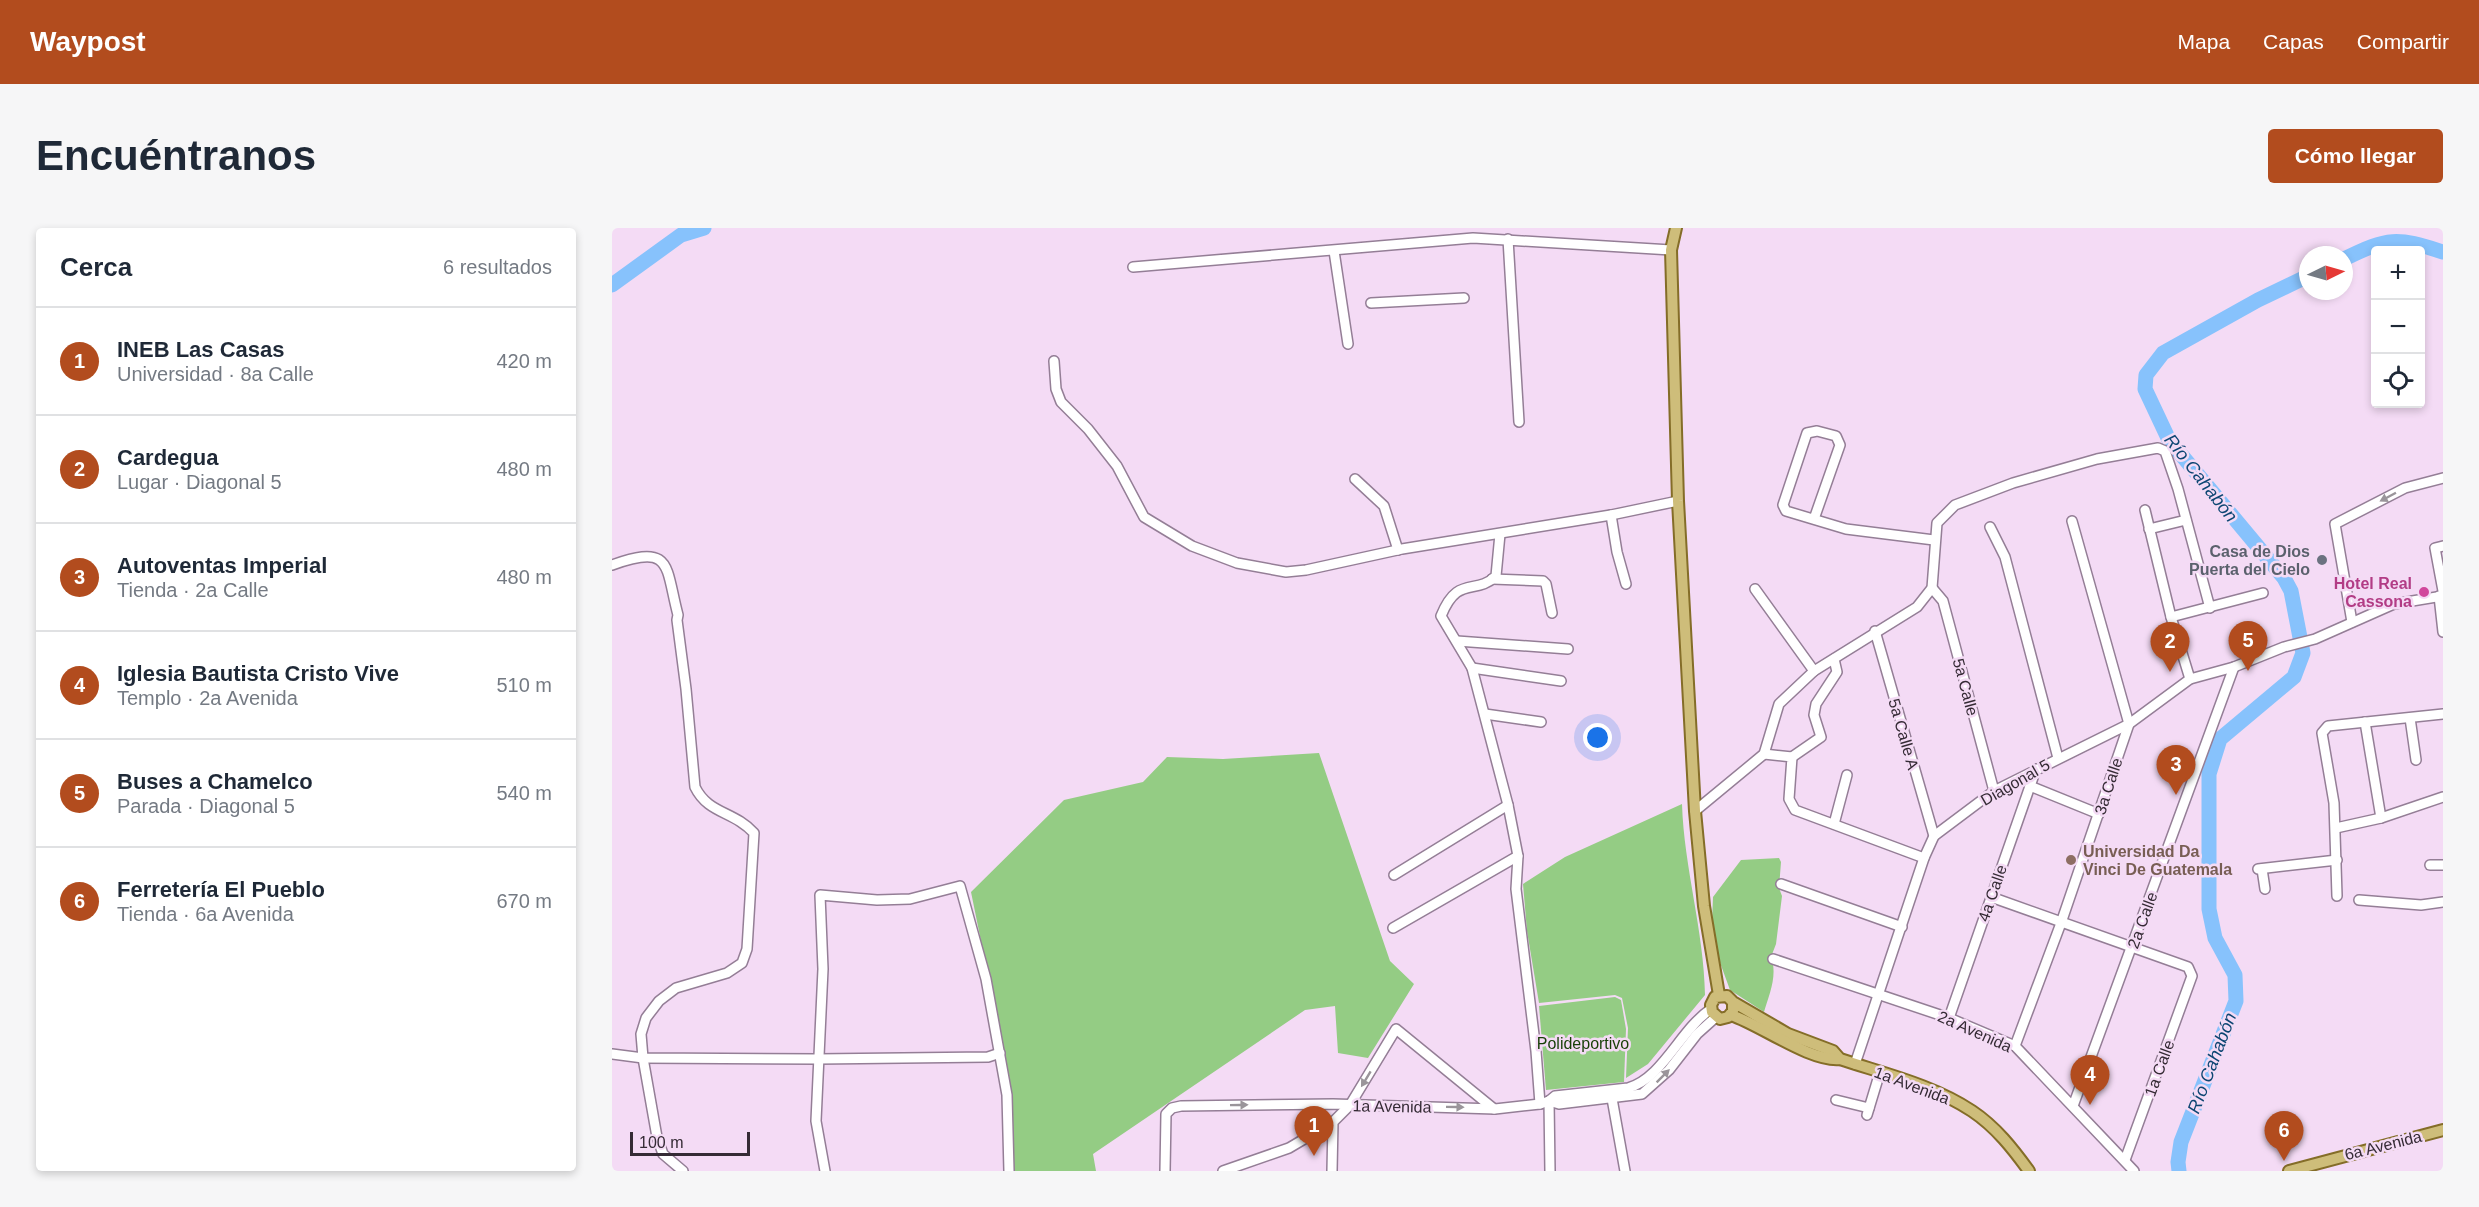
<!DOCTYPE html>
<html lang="es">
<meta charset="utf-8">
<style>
:root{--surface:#fff;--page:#f6f6f7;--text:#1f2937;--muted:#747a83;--line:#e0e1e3;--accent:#b24c1e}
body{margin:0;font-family:Arial,sans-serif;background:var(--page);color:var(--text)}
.controls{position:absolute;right:18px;top:18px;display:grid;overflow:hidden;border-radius:6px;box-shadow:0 3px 9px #0003}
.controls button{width:54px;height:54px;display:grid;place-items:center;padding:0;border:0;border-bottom:2px solid var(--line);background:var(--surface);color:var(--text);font:30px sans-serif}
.compass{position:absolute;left:1687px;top:18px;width:54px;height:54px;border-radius:50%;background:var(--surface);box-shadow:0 3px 9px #0003;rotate:85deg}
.scale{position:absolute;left:18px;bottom:15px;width:120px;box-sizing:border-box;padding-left:6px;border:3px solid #352b35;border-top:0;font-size:16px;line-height:21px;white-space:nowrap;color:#352b35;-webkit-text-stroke:4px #f4dbf5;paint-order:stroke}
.you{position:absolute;left:986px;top:510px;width:21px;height:21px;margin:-15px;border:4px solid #fff;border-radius:50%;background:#1a73e8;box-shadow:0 0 0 9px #1a73e833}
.badge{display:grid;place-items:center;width:39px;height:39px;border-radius:50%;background:var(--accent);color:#fff;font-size:20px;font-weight:700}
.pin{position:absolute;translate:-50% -50px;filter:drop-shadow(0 2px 3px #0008)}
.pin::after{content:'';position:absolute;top:32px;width:21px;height:18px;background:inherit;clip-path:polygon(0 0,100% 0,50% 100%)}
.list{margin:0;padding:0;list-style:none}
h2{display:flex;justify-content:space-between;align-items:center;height:78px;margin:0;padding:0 24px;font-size:26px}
h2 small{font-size:20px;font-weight:400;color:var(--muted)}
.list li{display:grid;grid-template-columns:39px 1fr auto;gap:18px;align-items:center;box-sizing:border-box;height:108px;padding:0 24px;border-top:2px solid var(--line)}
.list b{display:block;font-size:22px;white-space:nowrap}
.list p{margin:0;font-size:20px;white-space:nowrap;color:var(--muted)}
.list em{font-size:20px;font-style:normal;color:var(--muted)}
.icon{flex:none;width:33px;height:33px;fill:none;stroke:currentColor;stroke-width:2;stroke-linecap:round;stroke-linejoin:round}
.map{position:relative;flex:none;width:1831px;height:943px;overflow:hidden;border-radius:6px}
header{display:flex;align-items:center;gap:36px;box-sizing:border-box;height:84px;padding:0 30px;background:var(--accent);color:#fff}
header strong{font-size:28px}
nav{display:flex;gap:33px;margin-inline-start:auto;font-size:21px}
.intro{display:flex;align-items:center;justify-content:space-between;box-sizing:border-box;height:144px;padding:0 36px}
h1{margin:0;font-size:42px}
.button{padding:15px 27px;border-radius:6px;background:var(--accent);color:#fff;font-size:21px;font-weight:700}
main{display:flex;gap:36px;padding:0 36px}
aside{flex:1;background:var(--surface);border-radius:6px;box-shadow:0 3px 9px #0003}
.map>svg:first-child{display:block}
.green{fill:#94cc84}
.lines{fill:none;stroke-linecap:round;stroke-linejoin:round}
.river{stroke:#87c2fc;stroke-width:15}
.minor-casing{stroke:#947e96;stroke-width:12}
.major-casing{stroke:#846d28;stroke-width:14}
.minor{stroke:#fff;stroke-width:9}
.major{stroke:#cebd7a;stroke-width:10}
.oneway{fill:#9a959a}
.worship-dot{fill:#6b7280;stroke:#f4dbf5;stroke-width:2}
.hotel-dot{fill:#d1479c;stroke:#f4dbf5;stroke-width:2}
.education-dot{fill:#8d6e63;stroke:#f4dbf5;stroke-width:2}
.labels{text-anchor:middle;stroke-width:5;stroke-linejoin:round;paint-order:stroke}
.worship-label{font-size:16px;font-weight:bold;fill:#5b616d;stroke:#f4dbf5;text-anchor:end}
.hotel-label{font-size:16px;font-weight:bold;fill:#b23c85;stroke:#f4dbf5;text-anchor:end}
.street-label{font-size:16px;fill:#352b35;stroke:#f4dbf5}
.education-label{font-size:16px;font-weight:bold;fill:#785e54;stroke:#f4dbf5;text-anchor:start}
.park-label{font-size:16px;fill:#163f06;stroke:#f4dbf5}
.water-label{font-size:18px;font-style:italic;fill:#0d4673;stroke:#f4dbf5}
</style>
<header>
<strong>Waypost</strong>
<nav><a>Mapa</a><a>Capas</a><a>Compartir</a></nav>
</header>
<div class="intro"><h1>Encuéntranos</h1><a class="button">Cómo llegar</a></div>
<main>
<aside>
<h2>Cerca<small>6 resultados</small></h2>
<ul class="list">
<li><span class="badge">1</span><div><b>INEB Las Casas</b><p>Universidad · 8a Calle</p></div><em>420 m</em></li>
<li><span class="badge">2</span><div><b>Cardegua</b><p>Lugar · Diagonal 5</p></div><em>480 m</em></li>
<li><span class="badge">3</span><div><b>Autoventas Imperial</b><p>Tienda · 2a Calle</p></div><em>480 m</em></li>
<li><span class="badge">4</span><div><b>Iglesia Bautista Cristo Vive</b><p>Templo · 2a Avenida</p></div><em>510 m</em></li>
<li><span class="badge">5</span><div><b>Buses a Chamelco</b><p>Parada · Diagonal 5</p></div><em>540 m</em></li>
<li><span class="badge">6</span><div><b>Ferretería El Pueblo</b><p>Tienda · 6a Avenida</p></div><em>670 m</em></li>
</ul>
</aside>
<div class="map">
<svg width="1831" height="943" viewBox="0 0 1831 943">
<rect width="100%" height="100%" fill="#f4dbf5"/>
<g class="green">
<path d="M 707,525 L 778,733 L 802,756 L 756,830 L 726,825 L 723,778 L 693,782 L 481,926 L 484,943 L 401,943 L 389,811 L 359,664 L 452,572 L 531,554 L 555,529 L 611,531 Z"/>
<path d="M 1070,576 C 1072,640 1092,703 1093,767 L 1036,836 L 1014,850 L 1016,800 L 1010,770 L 1003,767 L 927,775 L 915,703 L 911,656 L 953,629 Z"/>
<path d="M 1167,630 L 1169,634 L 1167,660 L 1170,668 L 1164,716 L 1159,729 C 1166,747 1157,767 1152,784 L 1118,762 L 1106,729 L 1100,694 L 1101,669 L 1129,632 Z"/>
<path d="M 1003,769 L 1009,772 L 1014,801 L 1012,854 L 934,862 L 927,778 Z"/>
</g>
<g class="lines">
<g class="river">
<path d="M 1732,31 C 1777,9 1784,9 1831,24"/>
<path d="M 0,57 L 69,7 L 92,0"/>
<path d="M 1567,943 L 1566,934 L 1569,914 L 1624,773 L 1623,747 L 1603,710 L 1597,681 L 1597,546 L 1608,511 L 1682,449 L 1691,425 L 1679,363 L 1672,350 L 1557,212 L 1533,161 L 1534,147 L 1551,125 L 1646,72 L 1696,48"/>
</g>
<defs>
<g id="minor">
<path d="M 896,11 L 907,194"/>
<path d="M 722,23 L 736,116"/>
<path d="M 521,39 L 861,10 L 1059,22"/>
<path d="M 759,75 L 852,70"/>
<path d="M 442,133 L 444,161 L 449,174 L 476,201 L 505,238 L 532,289 L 580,318 L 625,335 L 674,344 L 694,342 L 790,321 L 999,287 L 1066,273"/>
<path d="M 743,251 L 772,278 L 786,322"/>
<path d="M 1533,282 L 1559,389 L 1578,451"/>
<path d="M 999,287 L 1005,324 L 1014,356"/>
<path d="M 1202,291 L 1228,217 L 1224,208 L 1205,203 L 1195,205 L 1171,277 L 1174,283 L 1234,301 L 1322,312"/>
<path d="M 1378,299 L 1393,329 L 1446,530"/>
<path d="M 1537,301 L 1574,292"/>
<path d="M 888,306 L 884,348 C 863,368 846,346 829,388 L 860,440 L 896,577 L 906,628 L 904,661 L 924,823 L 928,876"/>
<path d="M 1831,318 L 1823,320 L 1831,363"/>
<path d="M 0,337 C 61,315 53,338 66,387 L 65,392 L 74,461 L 83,559 C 96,586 122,583 142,605 L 135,721 L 130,735 L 115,745 L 64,760 L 47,773 L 34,790 L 29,806 L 31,830 L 45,909 L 51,926 L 71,943"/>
<path d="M 880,351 L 931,353 L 934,356 L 940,385"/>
<path d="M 1320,360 L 1331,373 L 1382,563"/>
<path d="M 1143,361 L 1202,443"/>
<path d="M 1827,368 L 1831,404"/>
<path d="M 1559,389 L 1651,365"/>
<path d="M 1740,394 L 1723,296 L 1793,260 L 1831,250"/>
<path d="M 1263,403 L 1322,608"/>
<path d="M 845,413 L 956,421"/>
<path d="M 860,440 L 949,453"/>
<path d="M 873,486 L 929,494"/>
<path d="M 1798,490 L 1804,532"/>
<path d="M 1753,494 L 1769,590"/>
<path d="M 1152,526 L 1180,529 L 1177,571 L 1183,582 L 1312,630"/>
<path d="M 1180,529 L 1209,509 L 1202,487 L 1204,476 L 1225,444 L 1222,431"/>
<path d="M 1418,558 L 1487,586"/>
<path d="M 1083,583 L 1152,526 L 1167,476 L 1202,443 L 1305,379 L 1320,360 L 1325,295 L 1343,277 L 1401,255 L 1485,231 L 1546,220 L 1553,223 L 1566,261 L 1598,380"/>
<path d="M 1222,596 L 1235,547"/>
<path d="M 1724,600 L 1769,590 L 1831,569"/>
<path d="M 1818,637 L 1831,637"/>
<path d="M 1646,641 L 1725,632"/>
<path d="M 1650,641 L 1653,661"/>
<path d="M 782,647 L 896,577"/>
<path d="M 1169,656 L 1290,699"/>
<path d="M 1725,668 L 1722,575 L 1710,505 L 1716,498 L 1831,486"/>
<path d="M 1379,669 L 1576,739 L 1580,748 L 1513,932"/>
<path d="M 1747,672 L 1809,677 L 1831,674"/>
<path d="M 781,700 L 906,628"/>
<path d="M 1161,731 L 1337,790 L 1403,818 L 1522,943"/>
<path d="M 1337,790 L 1424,541"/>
<path d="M 1403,818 L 1449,695 L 1517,496 L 1460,293"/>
<path d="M 0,826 L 31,830 L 206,831 L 376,829 L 388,825"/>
<path d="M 1243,836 L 1312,630 L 1322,608 L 1382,563 L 1517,496 L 1578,451 L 1622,439 L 1672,419 L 1703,411 L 1782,376 L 1831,368"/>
<path d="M 999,865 L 1013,943"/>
<path d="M 1224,872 L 1257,880"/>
<path d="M 937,873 L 947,876 L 1030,866 L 1057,842 L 1085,806 L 1104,789"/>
<path d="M 937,873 L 938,943"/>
<path d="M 1461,878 L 1622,439"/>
<path d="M 1255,887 L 1268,844"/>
<path d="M 213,943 L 204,893 L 211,741 L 208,667 L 265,672 L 298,671 L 348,658 L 374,751 L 395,867 L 397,943"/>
<path d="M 553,943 L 554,886 L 560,880 L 569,878 L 721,876 L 883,881 L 928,876 L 937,873 L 943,868 L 1016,860 C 1051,850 1068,802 1099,781"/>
<path d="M 611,943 L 677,920 L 721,894"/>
<path d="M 720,943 L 721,894 L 738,877 L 784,801 L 882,881"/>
</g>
<g id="major">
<path d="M 1064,0 L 1059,22 L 1066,273 L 1083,583 L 1092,678 L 1107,767"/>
<path d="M 1121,774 L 1121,783 L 1116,789 L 1108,791 L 1100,784 L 1099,777 L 1103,769 L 1115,768 L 1121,774 L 1176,806 L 1221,823 L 1228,831 C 1273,846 1321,857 1360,883 C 1384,899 1401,921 1417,943"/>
<path d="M 1119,787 C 1149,797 1198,834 1228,831"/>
<path d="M 1677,943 L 1831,902"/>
</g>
</defs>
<use href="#minor" class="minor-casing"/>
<use href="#major" class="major-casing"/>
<use href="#minor" class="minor"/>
<use href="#major" class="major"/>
</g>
<defs><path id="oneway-solid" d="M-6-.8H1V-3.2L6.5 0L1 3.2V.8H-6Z" transform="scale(1.5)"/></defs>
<g class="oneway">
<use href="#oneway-solid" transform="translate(1776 269) rotate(152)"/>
<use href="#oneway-solid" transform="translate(1051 848) rotate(-45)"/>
<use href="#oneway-solid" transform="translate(754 851) rotate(121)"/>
<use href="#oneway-solid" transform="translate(627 877) rotate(-1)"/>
<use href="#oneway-solid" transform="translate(843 879) rotate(1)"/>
</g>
<circle class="worship-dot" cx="1710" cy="332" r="6"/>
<circle class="hotel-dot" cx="1812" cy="364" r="6"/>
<circle class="education-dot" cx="1459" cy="632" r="6"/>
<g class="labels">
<g class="worship-label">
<text x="1698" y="329">Casa de Dios<tspan x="1698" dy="18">Puerta del Cielo</tspan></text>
</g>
<g class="hotel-label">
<text x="1800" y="361">Hotel Real<tspan x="1800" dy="18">Cassona</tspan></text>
</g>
<g class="street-label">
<text transform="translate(1354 459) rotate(75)" y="6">5a Calle</text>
<text transform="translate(1292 506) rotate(74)" y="6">5a Calle A</text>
<text transform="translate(1403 554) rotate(-30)" y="6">Diagonal 5</text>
<text transform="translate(1496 558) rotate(-72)" y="6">3a Calle</text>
<text transform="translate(1380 665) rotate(-71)" y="6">4a Calle</text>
<text transform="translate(1530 692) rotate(-70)" y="6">2a Calle</text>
<text transform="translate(1363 803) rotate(24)" y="6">2a Avenida</text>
<text transform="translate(1547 840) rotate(-70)" y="6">1a Calle</text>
<text transform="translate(1300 857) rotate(21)" y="6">1a Avenida</text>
<text transform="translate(780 878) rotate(1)" y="6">1a Avenida</text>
<text transform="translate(1771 917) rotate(-14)" y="6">6a Avenida</text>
</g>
<g class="education-label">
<text x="1471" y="629">Universidad Da<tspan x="1471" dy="18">Vinci De Guatemala</tspan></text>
</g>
<g class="park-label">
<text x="971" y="821">Polideportivo</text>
</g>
<g class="water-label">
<text transform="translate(1589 250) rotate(52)" y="6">Río Cahabón</text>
<text transform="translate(1600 835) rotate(-69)" y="6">Río Cahabón</text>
</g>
</g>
</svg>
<div class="controls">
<button>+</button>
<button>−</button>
<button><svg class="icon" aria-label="locate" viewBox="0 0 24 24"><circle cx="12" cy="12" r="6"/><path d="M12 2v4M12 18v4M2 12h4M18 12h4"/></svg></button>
</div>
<svg class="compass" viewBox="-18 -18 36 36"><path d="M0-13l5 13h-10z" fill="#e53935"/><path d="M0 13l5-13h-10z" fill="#747a83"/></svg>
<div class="scale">100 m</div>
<div class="you"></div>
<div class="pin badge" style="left:702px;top:928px">1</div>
<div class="pin badge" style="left:1558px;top:444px">2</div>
<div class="pin badge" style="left:1564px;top:567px">3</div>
<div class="pin badge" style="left:1478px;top:877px">4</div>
<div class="pin badge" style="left:1636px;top:443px">5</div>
<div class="pin badge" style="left:1672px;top:933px">6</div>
</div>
</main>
